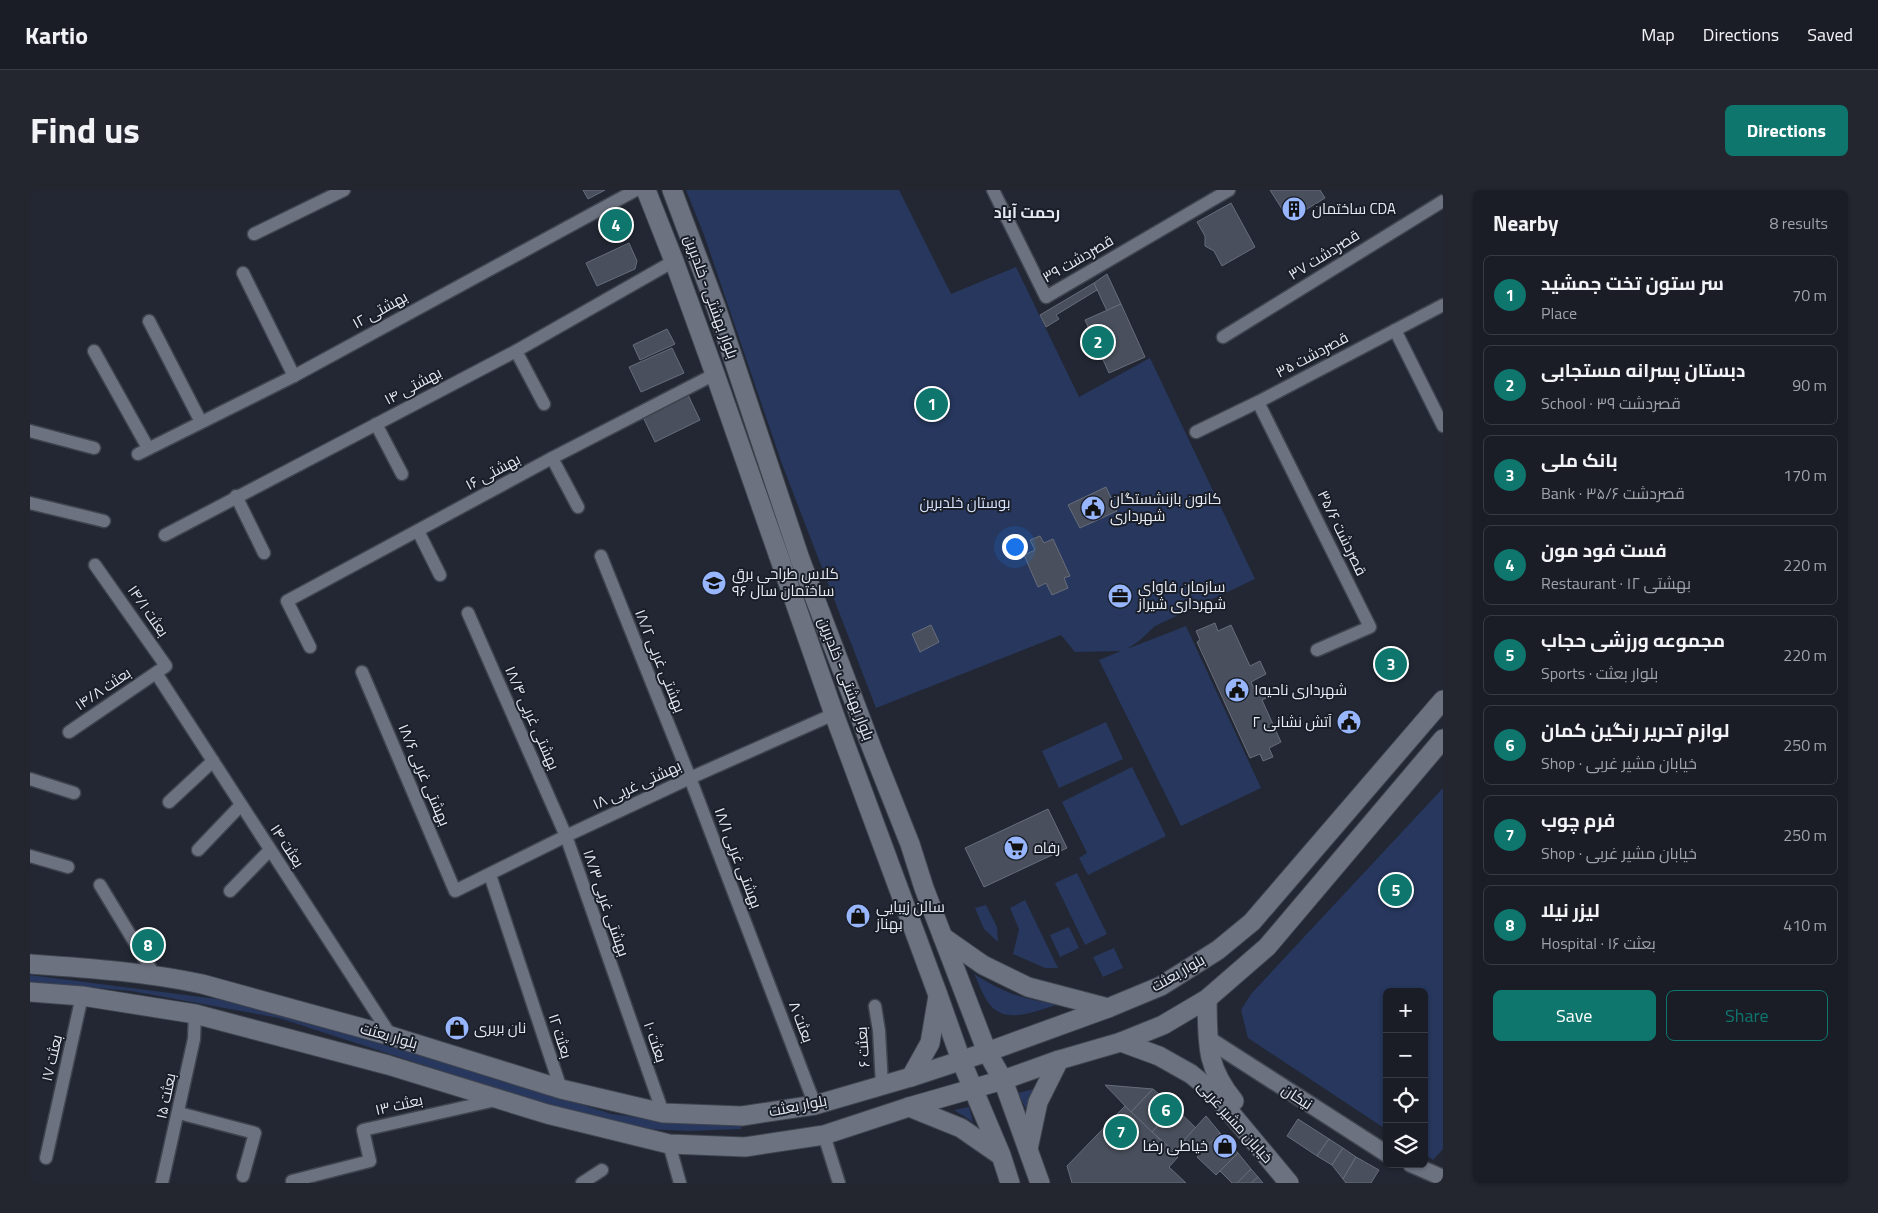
<!DOCTYPE html>
<meta charset="utf-8">
<style>
:root{--surface:#1a1d26;--page:#23262e;--text:#f1f3f6;--muted:#9fa2a7;--line:#383b43;--accent:#0f766e}
body{margin:0;font-family:"Titillium Web",Cairo,sans-serif;background:var(--page);color:var(--text)}
.controls{position:absolute;right:15px;bottom:15px;display:grid;overflow:hidden;border-radius:8px;box-shadow:0 1px 4px #0004}
.controls button{width:45px;height:45px;display:grid;place-items:center;padding:0;border:0;border-bottom:1px solid var(--line);background:var(--surface);color:var(--text);font:25px sans-serif}
.you{position:absolute;left:984px;top:356px;width:18px;height:18px;margin:-12px;border:4px solid #fff;border-radius:50%;background:#1a73e8;box-shadow:0 0 0 8px #1a73e833}
.badge{display:grid;place-items:center;width:32px;height:32px;border-radius:50%;background:var(--accent);color:#fff;font-size:16px;font-weight:700}
.pin{position:absolute;translate:-50% -50%;border:2px solid #fff;box-shadow:0 1px 5px #0006}
.list{margin:0;padding:0;list-style:none}
h2{display:flex;justify-content:space-between;align-items:center;height:65px;margin:0;padding:0 20px;font-size:21px}
h2 small{font-size:16px;font-weight:400;color:var(--muted)}
.list li{display:grid;grid-template-columns:32px 1fr auto;gap:15px;align-items:center;box-sizing:border-box;height:80px;margin:0 10px 10px;padding:0 10px;border:1px solid var(--line);border-radius:8px}
.list b{display:block;font-size:19px;white-space:nowrap}
.list p{margin:0;font-size:16px;white-space:nowrap;color:var(--muted)}
.list em{font-size:16px;font-style:normal;color:var(--muted)}
.actions{display:flex;gap:10px;padding:15px 20px}
.actions a{flex:1;padding:11px 0;border:1px solid var(--accent);border-radius:8px;text-align:center;font-size:18px;color:var(--accent)}
.actions .main{background:var(--accent);color:#fff}
.icon{flex:none;width:28px;height:28px;fill:none;stroke:currentColor;stroke-width:2;stroke-linecap:round;stroke-linejoin:round}
.map{position:relative;flex:none;width:1413px;height:993px;overflow:hidden;border-radius:8px}
header{display:flex;align-items:center;gap:30px;box-sizing:border-box;height:70px;padding:0 25px;background:var(--surface);border-bottom:1px solid var(--line)}
header strong{font-size:24px}
nav{display:flex;gap:28px;margin-inline-start:auto;font-size:18px}
.intro{display:flex;align-items:center;justify-content:space-between;box-sizing:border-box;height:120px;padding:0 30px}
h1{margin:0;font-size:35px}
.button{padding:12px 22px;border-radius:8px;background:var(--accent);color:#fff;font-size:18px;font-weight:700}
main{display:flex;gap:30px;padding:0 30px}
aside{flex:1;background:var(--surface);border-radius:8px;box-shadow:0 1px 4px #0004}
.map>svg:first-child{display:block}
.green{fill:#27375d}
.building{fill:#494f5c;stroke:#676d7b}
.lines{fill:none;stroke-linecap:round;stroke-linejoin:round}
.minor-casing{stroke:#3f444e;stroke-width:15}
.tertiary-casing{stroke:#3f444e;stroke-width:19}
.secondary-casing{stroke:#3f444e;stroke-width:21}
.minor{stroke:#6c7280;stroke-width:12}
.tertiary{stroke:#6c7280;stroke-width:16}
.secondary{stroke:#6c7280;stroke-width:19}
.labels{text-anchor:middle;stroke-width:4;stroke-linejoin:round;paint-order:stroke}
.poi-label{font-size:15px;fill:#e5e9f1;stroke:#191e29;text-anchor:start}
.street-label{font-size:15px;fill:#e5e9f1;stroke:#191e29}
.park-label{font-size:15px;fill:#d6e3ff;stroke:#191e29}
.neighbourhood-label{font-size:16px;font-weight:bold;fill:#e5e9f1;stroke:#191e29}
</style>
<header>
<strong>Kartio</strong>
<nav><a>Map</a><a>Directions</a><a>Saved</a></nav>
</header>
<div class="intro"><h1>Find us</h1><a class="button">Directions</a></div>
<main>
<div class="map">
<svg width="1413" height="993" viewBox="0 0 1413 993">
<rect width="100%" height="100%" fill="#222733"/>
<g class="green">
<path d="M 656,0 L 869,0 L 921,104 L 986,77 L 1049,207 L 1120,168 L 1225,389 L 1125,436 L 1109,451 L 1097,459 L 1156,436 L 1231,598 L 1151,636 L 1069,470 L 1091,461 L 1045,462 L 1031,445 L 846,518 L 752,274 L 674,45 Z"/>
<path d="M 1076,532 L 1093,569 L 1029,598 L 1012,561 Z"/>
<path d="M 1102,577 L 1136,646 L 1058,685 L 1049,668 L 1057,663 L 1032,612 Z"/>
<path d="M 1413,598 L 1413,959 L 1403,970 L 1394,964 L 1394,802 L 1357,802 L 1357,940 L 1218,848 L 1211,820 L 1221,804 Z"/>
<path d="M 1047,683 L 1077,744 L 1055,755 L 1025,693 Z"/>
<path d="M 995,710 L 1028,778 L 1015,778 L 983,764 L 989,739 L 980,718 Z"/>
<path d="M 956,715 L 967,737 L 968,752 L 954,739 L 945,718 Z"/>
<path d="M 1039,737 L 1049,758 L 1030,767 L 1020,745 Z"/>
<path d="M 1084,758 L 1093,778 L 1073,787 L 1063,767 Z"/>
<path d="M 944,784 C 975,803 993,810 1030,814 C 1008,820 974,837 958,812 C 952,804 949,793 944,784 Z"/>
<path d="M 0,785 L 187,809 L 259,825 L 435,876 L 505,900 L 582,924 L 646,932 L 712,934 L 711,939 L 659,941 L 616,939 L 574,931 L 461,897 L 249,828 L 101,801 L 0,792 Z"/>
<path d="M 1004,899 L 996,919 L 988,903 Z"/>
<path d="M 939,917 L 943,932 L 924,920 Z"/>
</g>
<g class="building">
<path d="M 553,0 L 575,0 L 558,9 Z"/>
<path d="M 1240,0 L 1290,0 L 1295,8 L 1259,30 Z"/>
<path d="M 1201,13 L 1225,57 L 1192,76 L 1184,61 L 1175,56 L 1175,46 L 1167,32 Z"/>
<path d="M 599,53 L 607,71 L 605,79 L 567,96 L 556,73 Z"/>
<path d="M 1077,84 L 1091,114 L 1077,121 L 1064,93 Z"/>
<path d="M 1064,93 L 1067,100 L 1026,125 L 1029,129 L 1016,137 L 1010,125 Z"/>
<path d="M 1091,114 L 1115,167 L 1079,183 L 1055,130 Z"/>
<path d="M 637,139 L 645,154 L 610,170 L 603,155 Z"/>
<path d="M 642,158 L 654,183 L 611,202 L 599,177 Z"/>
<path d="M 658,205 L 670,230 L 625,252 L 613,227 Z"/>
<path d="M 1076,297 L 1087,321 L 1050,338 L 1038,315 Z"/>
<path d="M 1010,346 L 1014,353 L 1023,349 L 1040,386 L 1034,388 L 1038,398 L 1022,405 L 1016,393 L 1008,397 L 994,365 L 1005,360 L 1000,350 Z"/>
<path d="M 1185,433 L 1188,441 L 1201,435 L 1220,476 L 1230,471 L 1236,484 L 1221,492 L 1226,502 L 1239,497 L 1243,505 L 1232,510 L 1251,552 L 1239,558 L 1243,567 L 1233,571 L 1230,564 L 1220,568 L 1167,452 L 1170,450 L 1166,441 Z"/>
<path d="M 901,435 L 909,452 L 890,462 L 882,444 Z"/>
<path d="M 1018,619 L 1037,658 L 954,697 L 935,658 Z"/>
<path d="M 1075,895 L 1123,899 L 1101,922 Z"/>
<path d="M 1123,899 L 1145,918 L 1122,942 L 1101,922 Z"/>
<path d="M 1095,916 L 1148,967 L 1139,977 L 1156,993 L 1042,993 L 1037,976 Z"/>
<path d="M 1145,918 L 1166,938 L 1144,961 L 1122,942 Z"/>
<path d="M 1176,926 L 1190,943 L 1170,964 L 1154,950 Z"/>
<path d="M 1268,929 L 1299,949 L 1287,966 L 1257,946 Z"/>
<path d="M 1190,943 L 1208,963 L 1186,985 L 1167,967 Z"/>
<path d="M 1299,949 L 1313,958 L 1302,975 L 1287,966 Z"/>
<path d="M 1313,958 L 1326,967 L 1313,989 L 1302,975 Z"/>
<path d="M 1208,963 L 1221,979 L 1207,993 L 1202,993 L 1190,981 Z"/>
<path d="M 1326,967 L 1349,980 L 1341,993 L 1316,993 L 1313,989 Z"/>
<path d="M 1221,979 L 1228,987 L 1221,993 L 1207,993 Z"/>
<path d="M 1228,987 L 1233,993 L 1221,993 Z"/>
</g>
<g class="lines">
<defs>
<g id="minor">
<path d="M 963,0 L 1016,107 L 1199,0"/>
<path d="M 224,44 L 314,0"/>
<path d="M 213,83 L 264,186"/>
<path d="M 119,131 L 171,232"/>
<path d="M 1365,140 L 1413,236"/>
<path d="M 1193,147 L 1413,11"/>
<path d="M 64,161 L 118,258"/>
<path d="M 486,161 L 514,214"/>
<path d="M 1228,212 L 1340,437 L 1287,460"/>
<path d="M 346,234 L 372,284"/>
<path d="M 0,241 L 64,258"/>
<path d="M 1166,242 L 1228,212 L 1413,115"/>
<path d="M 108,264 L 264,186 L 606,0"/>
<path d="M 522,268 L 548,317"/>
<path d="M 206,306 L 234,363"/>
<path d="M 0,313 L 74,331"/>
<path d="M 388,341 L 410,385"/>
<path d="M 135,345 L 486,161 L 644,71"/>
<path d="M 571,366 L 660,588 L 785,915"/>
<path d="M 438,423 L 536,646 L 633,923"/>
<path d="M 280,457 L 257,411 L 522,268 L 685,184"/>
<path d="M 332,482 L 425,701 L 536,646 L 660,588 L 804,524"/>
<path d="M 126,483 L 361,846"/>
<path d="M 39,542 L 136,476 L 65,375"/>
<path d="M 0,589 L 44,603"/>
<path d="M 139,612 L 183,571"/>
<path d="M 168,660 L 211,615"/>
<path d="M 0,666 L 38,677"/>
<path d="M 460,685 L 531,899"/>
<path d="M 70,695 L 125,786"/>
<path d="M 200,701 L 240,660"/>
<path d="M 845,816 L 849,841 L 852,895"/>
<path d="M 149,923 L 225,943 L 213,986"/>
<path d="M 794,945 L 809,993"/>
<path d="M 639,954 L 650,993"/>
<path d="M 16,968 L 52,806"/>
<path d="M 262,991 L 340,971 L 333,940 L 466,910"/>
<path d="M 132,993 L 164,849 L 165,824"/>
<path d="M 552,993 L 572,980"/>
</g>
<g id="tertiary">
<path d="M 1178,849 L 1357,964"/>
<path d="M 1381,974 L 1413,988"/>
</g>
<g id="secondary">
<path d="M 616,0 L 644,71 L 685,184 L 804,524 L 908,805 L 931,870 L 971,965 L 980,993"/>
<path d="M 642,0 L 686,117 L 770,369 L 843,561 L 880,654 L 894,698 L 957,862 L 973,890 L 1010,993"/>
<path d="M 913,747 L 953,775 L 998,797 L 1078,818"/>
<path d="M 0,774 C 57,778 116,782 172,794 L 361,846 L 531,899 L 633,923 L 712,926 L 785,915 L 881,887 L 957,862 L 1078,818 L 1131,796 L 1188,760 L 1222,732 L 1413,510"/>
<path d="M 0,802 L 52,806 L 165,824 L 358,875 L 517,924 L 639,954 L 715,957 L 794,945 L 879,917 L 973,890 L 1029,870 L 1091,852 L 1133,835 L 1177,809 L 1237,757 L 1413,549"/>
<path d="M 1177,809 C 1178,852 1175,876 1204,911"/>
<path d="M 1091,852 L 1129,866 L 1161,884 L 1184,903 L 1259,993"/>
<path d="M 881,887 L 900,853 L 908,806"/>
<path d="M 879,917 L 931,938 L 970,965"/>
<path d="M 998,959 L 1008,912 L 1029,870"/>
</g>
</defs>
<use href="#minor" class="minor-casing"/>
<use href="#tertiary" class="tertiary-casing"/>
<use href="#secondary" class="secondary-casing"/>
<use href="#minor" class="minor"/>
<use href="#tertiary" class="tertiary"/>
<use href="#secondary" class="secondary"/>
</g>
<defs>
<symbol id="building-disc" viewBox="-11 -11 22 22"><circle r="9.5" fill="#97b6fd" stroke="#191e29"/><path d="M-4-6H4V6H1V3H-1V6H-4ZM-2.5-4.3h1.7v1.8h-1.7ZM.8-4.3h1.7v1.8H.8ZM-2.5-1h1.7V.8h-1.7ZM.8-1h1.7V.8H.8Z" fill="#111"/></symbol>
<symbol id="civic-disc" viewBox="-11 -11 22 22"><circle r="9.5" fill="#97b6fd" stroke="#191e29"/><path d="M-.6-6.5H3V-4.5H.6V-3L4-1V1h2V6H-6V1h2V-1L-.6-3ZM-1.2 2.5V6h2.4V2.5Z" fill="#111"/></symbol>
<symbol id="school-disc" viewBox="-11 -11 22 22"><circle r="9.5" fill="#97b6fd" stroke="#191e29"/><path d="M0-5L7-2L0 1L-7-2ZM-4 1L0 2.5L4 1V4Q0 6-4 4Z" fill="#111"/></symbol>
<symbol id="office-disc" viewBox="-11 -11 22 22"><circle r="9.5" fill="#97b6fd" stroke="#191e29"/><path d="M-6-3h4V-5.5h4V-3h4V5H-6ZM-1-4.5V-3h2v-1.5ZM-6 0V1H6V0Z" fill="#111"/></symbol>
<symbol id="supermarket-disc" viewBox="-11 -11 22 22"><circle r="9.5" fill="#97b6fd" stroke="#191e29"/><path d="M-6-5.5h2.5l.6 2H6L4.5 2H-2.5L-4.4-4H-6ZM-1.5 3.2a1.3 1.3 0 1 0 .1 0ZM3 3.2a1.3 1.3 0 1 0 .1 0Z" fill="#111"/></symbol>
<symbol id="shop-disc" viewBox="-11 -11 22 22"><circle r="9.5" fill="#97b6fd" stroke="#191e29"/><path d="M-5-2.5h2.3a2.7 3.5 0 0 1 5.4 0H5L5.5 6h-11ZM-1.5-2.5h3a1.5 2.3 0 0 0-3 0Z" fill="#111"/></symbol>
</defs>
<g fill-rule="evenodd">
<use href="#building-disc" x="1250" y="5" width="28" height="28"/>
<use href="#civic-disc" x="1049" y="304" width="28" height="28"/>
<use href="#school-disc" x="670" y="379" width="28" height="28"/>
<use href="#office-disc" x="1076" y="392" width="28" height="28"/>
<use href="#civic-disc" x="1193" y="486" width="28" height="28"/>
<use href="#civic-disc" x="1305" y="518" width="28" height="28"/>
<use href="#supermarket-disc" x="972" y="644" width="28" height="28"/>
<use href="#shop-disc" x="814" y="712" width="28" height="28"/>
<use href="#shop-disc" x="413" y="824" width="28" height="28"/>
<use href="#shop-disc" x="1181" y="942" width="28" height="28"/>
</g>
<g class="labels">
<g class="poi-label">
<text x="1282" y="24">ساختمان CDA</text>
<text x="1080" y="314">کانون بازنشستگان<tspan x="1080" dy="17">شهرداری</tspan></text>
<text x="702" y="389">کلاس طراحی برق<tspan x="702" dy="17">ساختمان سال ۹۶</tspan></text>
<text x="1108" y="402">سازمان فاوای<tspan x="1108" dy="17">شهرداری شیراز</tspan></text>
<text x="1224" y="505">شهرداری ناحیه۱</text>
<text x="1302" y="537" text-anchor="end">آتش نشانی ۲</text>
<text x="1004" y="663">رفاه</text>
<text x="846" y="722">سالن زیبایی<tspan x="846" dy="17">بهناز</tspan></text>
<text x="444" y="843">نان بربری</text>
<text x="1178" y="961" text-anchor="end">خیاطی رضا</text>
</g>
<g class="street-label">
<text transform="translate(1294 65) rotate(-32)" y="5">قصردشت ۳۷</text>
<text transform="translate(1048 69) rotate(-30)" y="5">قصردشت ۳۹</text>
<text transform="translate(681 107) rotate(70)" y="5">بلوار بهشتی - خلدبرین</text>
<text transform="translate(350 120) rotate(-29)" y="5">۱۲ بهشتی</text>
<text transform="translate(1282 165) rotate(-28)" y="5">قصردشت ۳۵</text>
<text transform="translate(383 196) rotate(-28)" y="5">۱۴ بهشتی</text>
<text transform="translate(463 282) rotate(-28)" y="5">۱۶ بهشتی</text>
<text transform="translate(1312 343) rotate(64)" y="5">قصردشت ۳۵/۶</text>
<text transform="translate(118 421) rotate(55)" y="5">۱۴/۱ بعثت</text>
<text transform="translate(630 471) rotate(68)" y="5">بهشتی غربی ۱۸/۲</text>
<text transform="translate(816 489) rotate(69)" y="5">بلوار بهشتی - خلدبرین</text>
<text transform="translate(73 499) rotate(-34)" y="5">۱۴/۸ بعثت</text>
<text transform="translate(502 528) rotate(66)" y="5">بهشتی غربی ۱۸/۴</text>
<text transform="translate(394 585) rotate(67)" y="5">بهشتی غربی ۱۸/۶</text>
<text transform="translate(607 595) rotate(-25)" y="5">بهشتی غربی ۱۸</text>
<text transform="translate(257 656) rotate(57)" y="5">بعثت ۱۴</text>
<text transform="translate(708 668) rotate(69)" y="5">بهشتی غربی ۱۸/۱</text>
<text transform="translate(576 713) rotate(71)" y="5">بهشتی غربی ۱۸/۳</text>
<text transform="translate(1148 783) rotate(-30)" y="5">بلوار بعثت</text>
<text transform="translate(771 832) rotate(69)" y="5">۸ بعثت</text>
<text transform="translate(359 846) rotate(16)" y="5">بلوار بعثت</text>
<text transform="translate(530 846) rotate(72)" y="5">۱۲ بعثت</text>
<text transform="translate(625 852) rotate(71)" y="5">۱۰ بعثت</text>
<text transform="translate(833 857) rotate(-94)" y="5">۶ بعثت</text>
<text transform="translate(22 868) rotate(-77)" y="5">بعثت ۱۷</text>
<text transform="translate(136 906) rotate(-78)" y="5">بعثت ۱۵</text>
<text transform="translate(1267 907) rotate(33)" y="5">نیکان</text>
<text transform="translate(369 915) rotate(-13)" y="5">۱۳ بعثت</text>
<text transform="translate(768 916) rotate(-11)" y="5">بلوار بعثت</text>
<text transform="translate(1205 932) rotate(48)" y="5">خیابان مشیر غربی</text>
</g>
<g class="park-label">
<text x="935" y="318">بوستان خلدبرین</text>
</g>
<g class="neighbourhood-label">
<text x="997" y="28">رحمت آباد</text>
</g>
</g>
</svg>
<div class="controls">
<button>+</button>
<button>−</button>
<button><svg class="icon" aria-label="locate" viewBox="0 0 24 24"><circle cx="12" cy="12" r="6"/><path d="M12 2v4M12 18v4M2 12h4M18 12h4"/></svg></button>
<button><svg class="icon" aria-label="layers" viewBox="0 0 24 24"><path d="M12 4l9 5-9 5-9-5zM3 14l9 5 9-5"/></svg></button>
</div>
<div class="you"></div>
<div class="pin badge" style="left:902px;top:214px">1</div>
<div class="pin badge" style="left:1068px;top:152px">2</div>
<div class="pin badge" style="left:1361px;top:474px">3</div>
<div class="pin badge" style="left:586px;top:35px">4</div>
<div class="pin badge" style="left:1366px;top:700px">5</div>
<div class="pin badge" style="left:1136px;top:920px">6</div>
<div class="pin badge" style="left:1091px;top:942px">7</div>
<div class="pin badge" style="left:118px;top:755px">8</div>
</div>
<aside>
<h2>Nearby<small>8 results</small></h2>
<ul class="list">
<li><span class="badge">1</span><div><b>سر ستون تخت جمشید</b><p>Place</p></div><em>70 m</em></li>
<li><span class="badge">2</span><div><b>دبستان پسرانه مستجابی</b><p>School · قصردشت ۳۹</p></div><em>90 m</em></li>
<li><span class="badge">3</span><div><b>بانک ملی</b><p>Bank · قصردشت ۳۵/۶</p></div><em>170 m</em></li>
<li><span class="badge">4</span><div><b>فست فود مون</b><p>Restaurant · ۱۲ بهشتی</p></div><em>220 m</em></li>
<li><span class="badge">5</span><div><b>مجموعه ورزشی حجاب</b><p>Sports · بلوار بعثت</p></div><em>220 m</em></li>
<li><span class="badge">6</span><div><b>لوازم تحریر رنگین کمان</b><p>Shop · خیابان مشیر غربی</p></div><em>250 m</em></li>
<li><span class="badge">7</span><div><b>فرم چوب</b><p>Shop · خیابان مشیر غربی</p></div><em>250 m</em></li>
<li><span class="badge">8</span><div><b>لیزر نیلا</b><p>Hospital · بعثت ۱۶</p></div><em>410 m</em></li>
</ul>
<div class="actions"><a class="main">Save</a><a>Share</a></div>
</aside>
</main>
